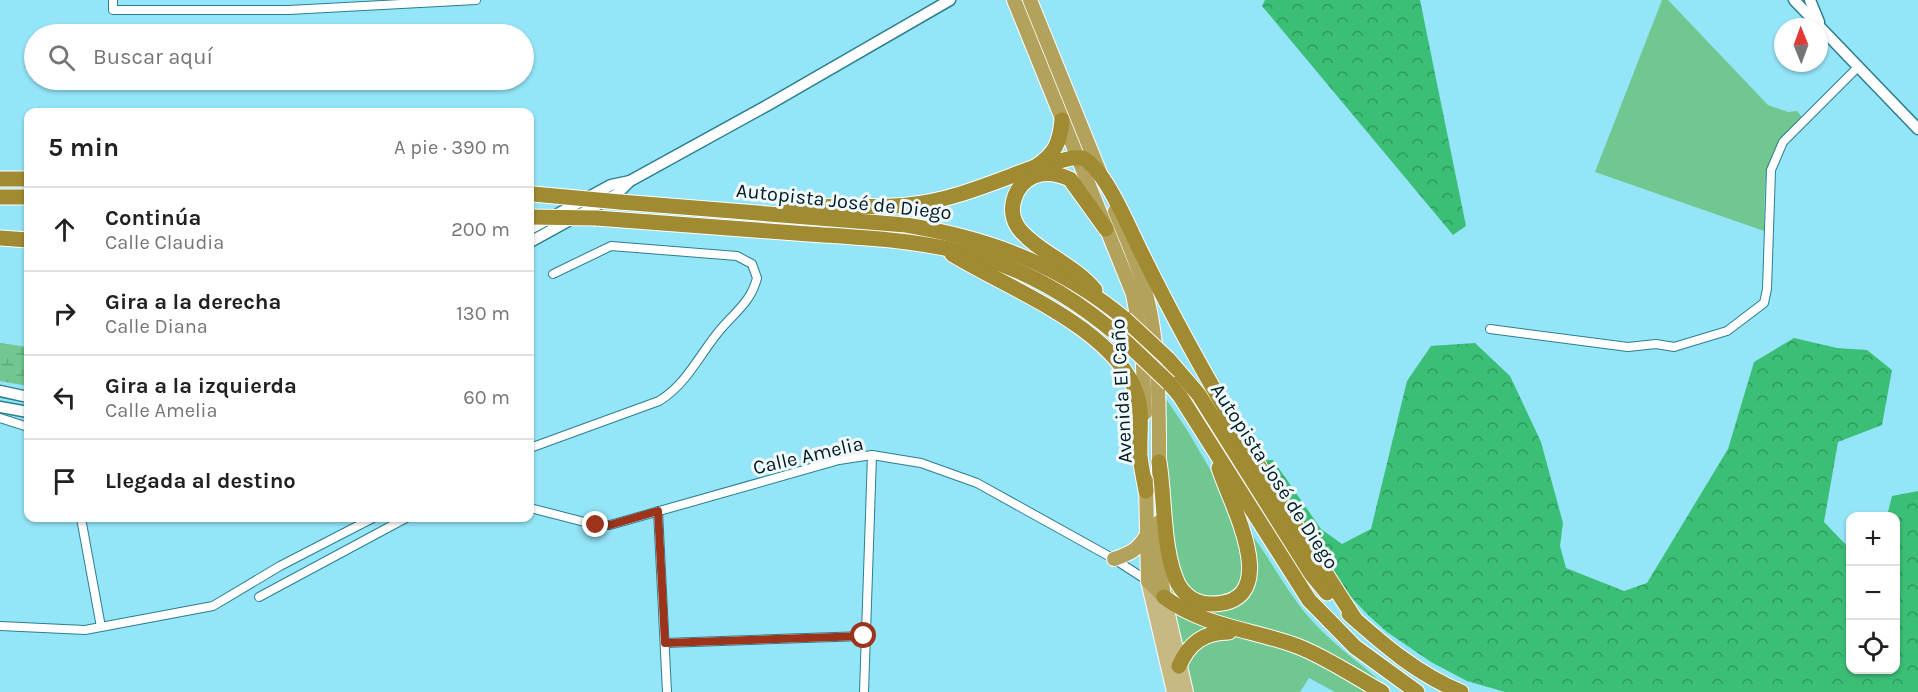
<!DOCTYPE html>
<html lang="es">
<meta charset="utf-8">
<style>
:root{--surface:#fff;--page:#f2f2f2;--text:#202124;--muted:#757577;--line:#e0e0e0}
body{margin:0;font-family:Karla,sans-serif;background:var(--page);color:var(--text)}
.controls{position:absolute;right:18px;bottom:18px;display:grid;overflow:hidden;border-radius:12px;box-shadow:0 2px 4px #0004}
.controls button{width:54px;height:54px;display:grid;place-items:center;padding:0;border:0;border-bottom:2px solid var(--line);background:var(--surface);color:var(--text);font:30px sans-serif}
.compass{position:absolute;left:1774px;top:18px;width:54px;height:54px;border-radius:50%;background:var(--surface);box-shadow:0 2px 4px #0004;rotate:359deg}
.stop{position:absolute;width:18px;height:18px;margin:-14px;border:4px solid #9c341b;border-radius:50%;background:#fff}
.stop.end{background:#9c341b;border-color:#fff;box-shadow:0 2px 6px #0008}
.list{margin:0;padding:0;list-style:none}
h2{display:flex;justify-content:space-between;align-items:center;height:78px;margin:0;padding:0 24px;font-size:26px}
h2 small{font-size:20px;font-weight:400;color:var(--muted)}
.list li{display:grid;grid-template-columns:39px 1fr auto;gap:18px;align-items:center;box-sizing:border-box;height:84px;padding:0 24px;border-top:2px solid var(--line)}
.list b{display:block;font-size:22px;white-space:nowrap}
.list p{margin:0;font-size:20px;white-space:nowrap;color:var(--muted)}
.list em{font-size:20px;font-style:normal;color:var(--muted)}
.icon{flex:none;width:33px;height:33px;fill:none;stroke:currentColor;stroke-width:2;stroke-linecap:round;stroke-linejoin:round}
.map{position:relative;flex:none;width:1918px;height:692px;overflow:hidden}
.search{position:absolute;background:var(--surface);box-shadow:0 2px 4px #0004;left:24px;top:24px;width:510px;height:66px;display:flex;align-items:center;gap:15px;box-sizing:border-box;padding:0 21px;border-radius:33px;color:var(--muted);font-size:22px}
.panel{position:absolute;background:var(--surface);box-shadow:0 2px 4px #0004;left:24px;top:108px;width:510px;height:414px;border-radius:12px}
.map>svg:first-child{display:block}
.green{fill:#71c790}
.forest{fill:url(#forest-crowns)}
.wetland{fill:url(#wetland-marsh)}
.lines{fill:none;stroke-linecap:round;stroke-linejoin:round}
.minor-casing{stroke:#2a7f90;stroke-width:10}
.tertiary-casing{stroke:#2a7f90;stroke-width:13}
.primary-casing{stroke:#fff;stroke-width:16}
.trunk-casing{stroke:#fff;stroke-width:16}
.motorway-casing{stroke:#fff;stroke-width:17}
.minor{stroke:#fff;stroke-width:8}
.tertiary{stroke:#fff;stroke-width:10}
.primary{stroke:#c6b984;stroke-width:14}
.trunk{stroke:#b3a25b;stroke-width:14}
.motorway{stroke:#a08a32;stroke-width:15}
.motorway-bridge-casing{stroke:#fff;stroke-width:17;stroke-linecap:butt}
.motorway-bridge{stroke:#a08a32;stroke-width:15}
.route{stroke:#9c341b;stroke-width:8}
.labels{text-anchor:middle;stroke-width:6;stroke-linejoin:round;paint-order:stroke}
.street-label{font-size:20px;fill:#031a1f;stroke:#f0f9fb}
</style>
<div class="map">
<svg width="1918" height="692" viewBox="0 0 1918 692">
<defs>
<pattern id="forest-crowns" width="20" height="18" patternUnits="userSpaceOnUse" patternTransform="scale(1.5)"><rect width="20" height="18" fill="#3bbe75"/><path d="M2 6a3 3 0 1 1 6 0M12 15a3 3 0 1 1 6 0" fill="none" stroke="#2f9a5f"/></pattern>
<pattern id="wetland-marsh" width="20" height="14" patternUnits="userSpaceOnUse" patternTransform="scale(1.5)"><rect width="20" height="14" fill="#71c790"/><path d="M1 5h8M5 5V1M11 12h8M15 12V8" fill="none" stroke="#60aa7c"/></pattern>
</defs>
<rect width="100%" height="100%" fill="#94e5f8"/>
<g class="green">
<path d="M 1662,0 L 1668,0 L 1768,105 L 1788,112 L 1797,111 L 1802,117 C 1759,158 1766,176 1764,231 L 1595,172 Z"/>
<path d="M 1166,399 L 1187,430 L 1224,493 L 1243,538 L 1244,579 L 1233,593 L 1213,599 L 1196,595 L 1183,583 L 1169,527 L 1165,458 Z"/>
<path d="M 1249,531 C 1272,561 1288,595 1314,623 C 1337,648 1366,667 1391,691 L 1309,642 L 1274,630 L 1229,622 L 1172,596 L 1168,589 L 1166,549 L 1183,596 L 1239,597 Z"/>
<path d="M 1171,607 L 1208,627 L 1180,655 Z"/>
<path d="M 1226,634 L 1279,644 L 1374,692 L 1335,692 L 1309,678 L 1300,692 L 1191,692 L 1186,670 L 1192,650 Z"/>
</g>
<g class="forest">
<path d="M 1265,0 L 1420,0 L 1466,226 L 1453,235 L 1262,6 Z"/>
<path d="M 1794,338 L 1837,348 L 1867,350 L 1892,370 L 1882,425 L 1838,442 L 1824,522 L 1850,549 L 1850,670 L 1896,670 L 1896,516 L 1887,516 L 1892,496 L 1918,491 L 1918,692 L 1505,692 L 1467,681 L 1431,662 L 1387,632 L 1368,615 L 1329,574 L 1265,460 L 1273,460 L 1321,529 L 1342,544 L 1371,529 L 1407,381 L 1431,346 L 1475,343 L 1510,376 L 1541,442 L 1563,523 L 1560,546 L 1566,568 L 1624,591 L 1647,583 L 1728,449 L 1754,362 Z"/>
</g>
<path class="wetland" d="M 0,343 L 28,347 L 28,386 L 0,381 Z"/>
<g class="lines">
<defs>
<g id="minor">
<path d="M 113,0 L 113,10 L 289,10 L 476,0"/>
<path d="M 1490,329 L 1628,347 L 1656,344 L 1674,347 L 1727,331 L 1764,303 L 1767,289 L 1771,170 L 1783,142 L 1858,67"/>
<path d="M 0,418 L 28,427"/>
<path d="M 530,448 L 659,401 C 687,384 699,355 720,330 C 735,312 751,302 757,278 L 752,264 L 737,256 L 611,246 L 553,274"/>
<path d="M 530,508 L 596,525 L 610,525 L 839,460 L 872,455 L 921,463 L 977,483 L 1114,559 L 1148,581"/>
<path d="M 658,511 L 667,692"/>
<path d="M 81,518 L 101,627"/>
<path d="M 259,597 L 406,518"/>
<path d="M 0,626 L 85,630 L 213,606 L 280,566 L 373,518"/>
<path d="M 665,643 L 864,636"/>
<path d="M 864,692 L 872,455"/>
</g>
<g id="tertiary">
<path d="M 1794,0 L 1918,129"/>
<path d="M 1810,0 L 1819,22"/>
<path d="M 530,229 L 611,185 L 630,181 L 768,105 L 950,0"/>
<path d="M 530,242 L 617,194 L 630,181"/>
<path d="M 0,391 L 28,397"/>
<path d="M 0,407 L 28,412"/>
</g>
<g id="primary">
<path d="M 1148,581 L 1174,692"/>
<path d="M 1164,597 L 1186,692"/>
</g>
<g id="trunk">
<path d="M 1014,0 L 1133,294 L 1142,344 L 1145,413"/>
<path d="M 1030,0 L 1100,173"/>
<path d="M 1115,211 C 1126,239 1140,268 1147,298 C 1160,349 1159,419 1159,473"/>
<path d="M 1146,480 L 1148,581 L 1164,597"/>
<path d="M 1159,522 L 1160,567 L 1164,597"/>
<path d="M 1114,559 C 1129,554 1138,550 1146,536"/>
</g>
<g id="motorway">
<path d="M 1035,167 L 1072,158 L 1083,158 C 1106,171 1128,226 1140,250 C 1202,377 1278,500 1355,619"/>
<path d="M 0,179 L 28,179"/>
<path d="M 0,197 L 28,197"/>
<path d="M 620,202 L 906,225 C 990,239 1058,264 1125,319"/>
<path d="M 787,208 C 827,204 867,209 907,205 C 952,201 994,182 1035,167 C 1055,154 1060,143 1062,120"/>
<path d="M 596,218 C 667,223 738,228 809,234 C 867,238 925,240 980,257 C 1037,274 1084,305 1128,344"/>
<path d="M 0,238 L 28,240"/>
<path d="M 952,254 C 1009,289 1115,328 1137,395 C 1143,414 1139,436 1140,455 C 1141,467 1144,479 1146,491"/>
<path d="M 1095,290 C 1073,264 1038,252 1020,230 C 1005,212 1014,185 1034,176 C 1046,171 1059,174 1070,179 L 1106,229"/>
<path d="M 1168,359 L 1199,395 L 1312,575 L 1327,593"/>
<path d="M 1169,383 L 1180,396 L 1309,600 L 1355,647 L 1417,692"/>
<path d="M 1159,462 C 1165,499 1162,550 1178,584 C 1185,596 1197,604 1211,604 C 1287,604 1229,501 1219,468"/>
<path d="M 1164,597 C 1204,627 1251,629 1297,646 C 1326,657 1355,677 1382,692"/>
<path d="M 1349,614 C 1384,645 1417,674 1461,692"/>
<path d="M 1179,666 C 1189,643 1204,632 1229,632"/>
</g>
</defs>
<use href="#minor" class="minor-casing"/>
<use href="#tertiary" class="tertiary-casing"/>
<use href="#primary" class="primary-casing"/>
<use href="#trunk" class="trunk-casing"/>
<use href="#motorway" class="motorway-casing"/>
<use href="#minor" class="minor"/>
<use href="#tertiary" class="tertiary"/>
<use href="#primary" class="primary"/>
<use href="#trunk" class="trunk"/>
<use href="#motorway" class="motorway"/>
<defs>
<g id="motorway-bridge">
<path d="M 533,194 L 620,202"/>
<path d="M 530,217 L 596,218"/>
<path d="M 1125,319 L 1168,359"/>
<path d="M 1128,344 L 1169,383"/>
</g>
</defs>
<use href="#motorway-bridge" class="motorway-bridge-casing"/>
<use href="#motorway-bridge" class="motorway-bridge"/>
</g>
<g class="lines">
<path class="route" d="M 596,525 L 610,525 L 658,511 L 665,643 L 864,636"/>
</g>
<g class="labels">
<g class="street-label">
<text transform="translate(844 201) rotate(6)" y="7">Autopista José de Diego</text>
<text transform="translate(1121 391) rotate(-93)" y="7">Avenida El Caño</text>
<text transform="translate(808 455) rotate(-13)" y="7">Calle Amelia</text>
<text transform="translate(1275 476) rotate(57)" y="7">Autopista José de Diego</text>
</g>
</g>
</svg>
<div class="controls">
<button>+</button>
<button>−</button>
<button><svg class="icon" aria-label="locate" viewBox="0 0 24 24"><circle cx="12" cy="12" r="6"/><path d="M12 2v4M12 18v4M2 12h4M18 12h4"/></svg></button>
</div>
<svg class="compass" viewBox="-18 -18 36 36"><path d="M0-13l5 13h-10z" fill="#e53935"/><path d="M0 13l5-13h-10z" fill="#757577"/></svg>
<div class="stop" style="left:864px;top:636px"></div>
<div class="stop end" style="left:596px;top:525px"></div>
<div class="search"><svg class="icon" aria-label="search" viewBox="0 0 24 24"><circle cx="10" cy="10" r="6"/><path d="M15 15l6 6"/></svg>Buscar aquí</div>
<section class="panel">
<h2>5 min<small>A pie · 390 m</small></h2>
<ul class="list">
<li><svg class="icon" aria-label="ahead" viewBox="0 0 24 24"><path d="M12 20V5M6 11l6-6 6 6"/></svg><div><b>Continúa</b><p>Calle Claudia</p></div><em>200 m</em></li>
<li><svg class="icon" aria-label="right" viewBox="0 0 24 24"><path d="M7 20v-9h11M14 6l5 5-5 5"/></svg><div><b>Gira a la derecha</b><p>Calle Diana</p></div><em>130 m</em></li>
<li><svg class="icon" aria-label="left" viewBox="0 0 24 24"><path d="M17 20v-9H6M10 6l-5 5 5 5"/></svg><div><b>Gira a la izquierda</b><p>Calle Amelia</p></div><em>60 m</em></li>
<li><svg class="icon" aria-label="arrive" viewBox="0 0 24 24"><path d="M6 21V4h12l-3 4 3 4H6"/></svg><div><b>Llegada al destino</b></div></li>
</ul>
</section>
</div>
